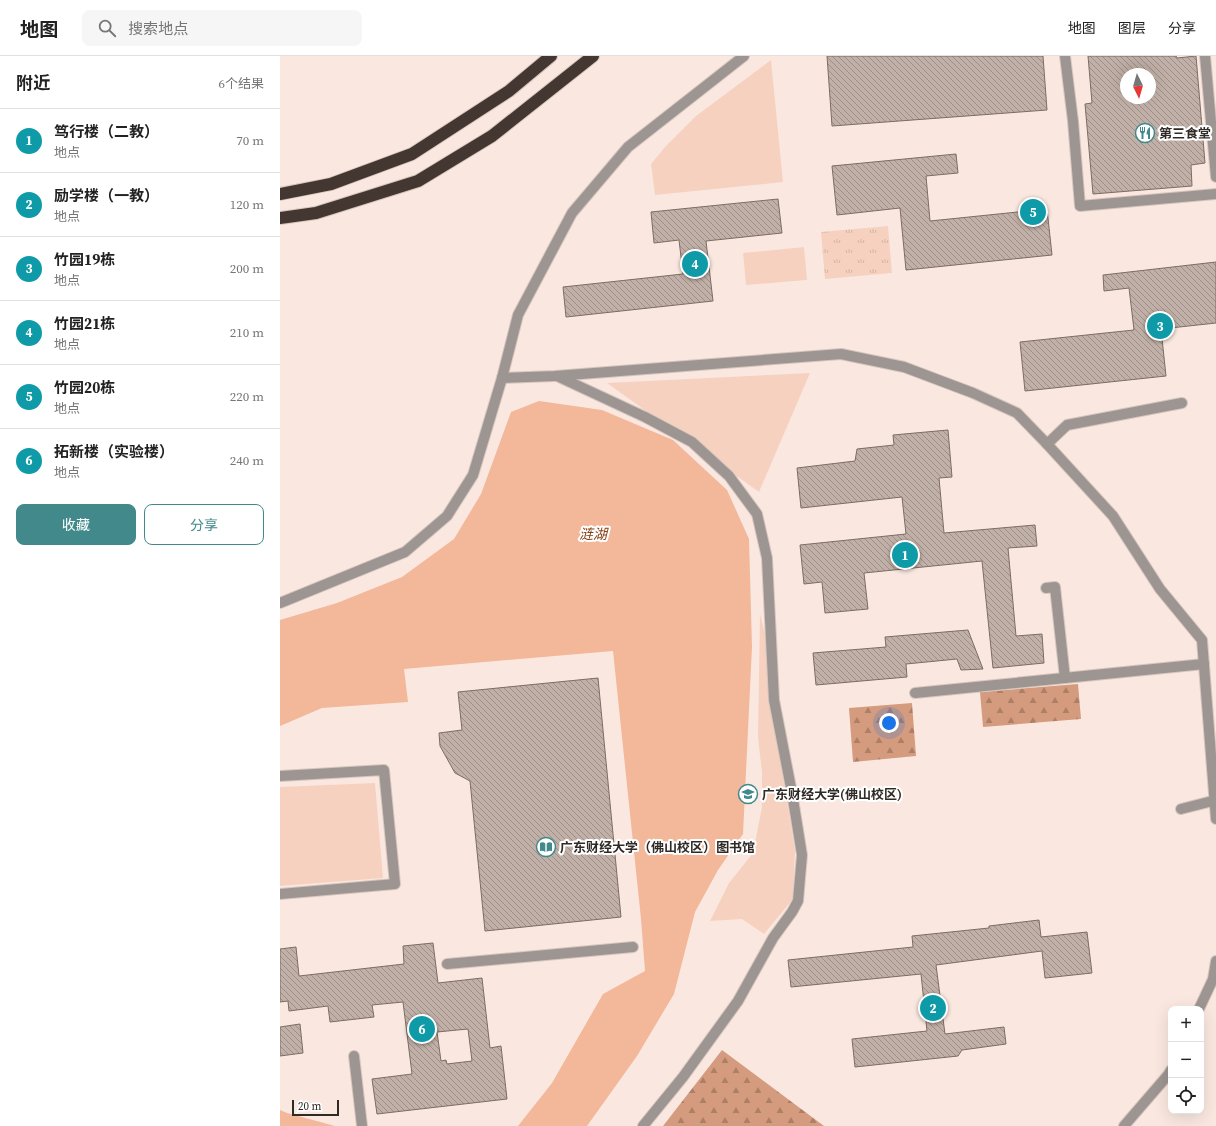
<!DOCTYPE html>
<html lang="zh">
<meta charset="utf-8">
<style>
:root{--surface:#fff;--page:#f6f6f6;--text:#222;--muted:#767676;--line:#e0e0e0;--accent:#41898b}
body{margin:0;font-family:"Source Serif 4","Noto Sans SC",serif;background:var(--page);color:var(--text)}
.controls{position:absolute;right:12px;bottom:12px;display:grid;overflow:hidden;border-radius:8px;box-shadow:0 4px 16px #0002}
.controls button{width:36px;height:36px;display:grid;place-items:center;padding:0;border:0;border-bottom:1px solid var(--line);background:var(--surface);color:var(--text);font:20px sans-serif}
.compass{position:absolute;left:840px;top:12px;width:36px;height:36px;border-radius:50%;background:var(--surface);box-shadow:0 4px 16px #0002;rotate:175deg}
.scale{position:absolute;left:12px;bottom:10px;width:47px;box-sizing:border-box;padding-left:4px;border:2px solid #302a26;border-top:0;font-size:11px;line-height:14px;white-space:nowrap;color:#302a26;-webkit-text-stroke:3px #fff;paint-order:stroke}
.you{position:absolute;left:609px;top:667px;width:14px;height:14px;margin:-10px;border:3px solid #fff;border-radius:50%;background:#1a73e8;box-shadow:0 0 0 6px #1a73e833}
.badge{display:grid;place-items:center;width:26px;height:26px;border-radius:50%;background:var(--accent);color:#fff;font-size:13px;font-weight:700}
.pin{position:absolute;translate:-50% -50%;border:2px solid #fff;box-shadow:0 1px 4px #0006}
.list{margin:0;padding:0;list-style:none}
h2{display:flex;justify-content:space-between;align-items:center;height:52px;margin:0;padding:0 16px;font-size:17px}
h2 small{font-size:13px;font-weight:400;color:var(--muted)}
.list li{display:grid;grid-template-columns:26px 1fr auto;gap:12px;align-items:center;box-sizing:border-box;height:64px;padding:0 16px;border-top:1px solid var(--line)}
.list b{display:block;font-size:15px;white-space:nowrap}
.list p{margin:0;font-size:13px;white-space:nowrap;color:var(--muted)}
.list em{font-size:13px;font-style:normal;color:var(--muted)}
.actions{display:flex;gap:8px;padding:12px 16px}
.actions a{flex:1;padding:9px 0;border:1px solid var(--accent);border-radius:8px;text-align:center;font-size:14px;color:var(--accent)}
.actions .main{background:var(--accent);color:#fff}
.icon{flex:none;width:22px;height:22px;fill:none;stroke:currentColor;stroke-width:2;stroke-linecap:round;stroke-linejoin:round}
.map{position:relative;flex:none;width:936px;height:1070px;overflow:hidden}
header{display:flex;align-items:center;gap:24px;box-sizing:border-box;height:56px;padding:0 20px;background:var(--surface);border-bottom:1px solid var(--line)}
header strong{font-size:19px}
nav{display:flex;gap:22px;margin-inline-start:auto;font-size:14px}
.search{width:280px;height:36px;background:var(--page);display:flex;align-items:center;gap:10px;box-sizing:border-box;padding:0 14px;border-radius:8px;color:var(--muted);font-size:15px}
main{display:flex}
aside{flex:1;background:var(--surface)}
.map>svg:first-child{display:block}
.grass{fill:#f7d1bf}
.forest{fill:url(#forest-firs)}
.park{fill:url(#park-tufts)}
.water{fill:#f3b799}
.building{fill:url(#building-back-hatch);stroke:#7b6c64;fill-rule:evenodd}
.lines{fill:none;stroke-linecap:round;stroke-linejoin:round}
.minor-casing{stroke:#d6c6bf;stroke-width:12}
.highway-casing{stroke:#d6c6bf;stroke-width:14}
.minor{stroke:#9d9592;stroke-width:10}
.highway{stroke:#443630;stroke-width:12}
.labels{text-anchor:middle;stroke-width:4;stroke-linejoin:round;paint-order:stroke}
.poi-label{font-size:13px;font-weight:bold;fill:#302a26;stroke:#fff;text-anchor:start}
.water-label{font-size:14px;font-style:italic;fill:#884116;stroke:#fff}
</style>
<header>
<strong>地图</strong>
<div class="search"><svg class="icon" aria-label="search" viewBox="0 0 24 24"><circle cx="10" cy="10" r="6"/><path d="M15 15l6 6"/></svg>搜索地点</div>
<nav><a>地图</a><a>图层</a><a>分享</a></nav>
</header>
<main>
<aside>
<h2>附近<small>6个结果</small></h2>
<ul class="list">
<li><span class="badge" style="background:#0f9aa8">1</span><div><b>笃行楼（二教）</b><p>地点</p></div><em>70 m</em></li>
<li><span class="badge" style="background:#0f9aa8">2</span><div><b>励学楼（一教）</b><p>地点</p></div><em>120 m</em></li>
<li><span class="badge" style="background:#0f9aa8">3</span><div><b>竹园19栋</b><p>地点</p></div><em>200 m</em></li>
<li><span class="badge" style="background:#0f9aa8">4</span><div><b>竹园21栋</b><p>地点</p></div><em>210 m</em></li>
<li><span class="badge" style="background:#0f9aa8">5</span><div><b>竹园20栋</b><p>地点</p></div><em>220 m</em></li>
<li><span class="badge" style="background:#0f9aa8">6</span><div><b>拓新楼（实验楼）</b><p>地点</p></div><em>240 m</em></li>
</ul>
<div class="actions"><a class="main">收藏</a><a>分享</a></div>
</aside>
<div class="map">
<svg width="936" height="1070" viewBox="0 0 936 1070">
<defs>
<pattern id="forest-firs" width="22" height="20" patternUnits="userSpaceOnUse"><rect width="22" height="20" fill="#d59b7e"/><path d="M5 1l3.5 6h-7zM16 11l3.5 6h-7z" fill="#ad7f67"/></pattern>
<pattern id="park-tufts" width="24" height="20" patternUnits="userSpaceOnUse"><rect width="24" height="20" fill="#f7d1bf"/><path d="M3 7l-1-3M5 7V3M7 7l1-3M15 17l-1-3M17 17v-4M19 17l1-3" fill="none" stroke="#d4b4a4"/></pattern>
<pattern id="building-back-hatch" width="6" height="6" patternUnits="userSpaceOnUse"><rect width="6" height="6" fill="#c1b0a7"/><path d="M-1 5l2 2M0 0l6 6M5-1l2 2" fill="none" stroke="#9d8f88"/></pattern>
</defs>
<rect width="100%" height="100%" fill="#fae8e0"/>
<g class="grass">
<path d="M 491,4 L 503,126 L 375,139 L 371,108 L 385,91 L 416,60 Z"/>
<path d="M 524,191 L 527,224 L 466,229 L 463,197 Z"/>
<path d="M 530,317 L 479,436 L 327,327 Z"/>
<path d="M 480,558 L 487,586 L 488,627 L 492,665 L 499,698 L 515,794 L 513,843 L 484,878 L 462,863 L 430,865 L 449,827 L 473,797 L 482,751 L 482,716 L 478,682 Z"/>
<path d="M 95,727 L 103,822 L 0,830 L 0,731 Z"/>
</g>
<g class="forest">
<path d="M 798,628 L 801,663 L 703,671 L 700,636 Z"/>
<path d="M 632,647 L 636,700 L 573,706 L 569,652 Z"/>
<path d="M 442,994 L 544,1070 L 383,1070 Z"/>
</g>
<path class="park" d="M 608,170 L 612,217 L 545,223 L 541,176 Z"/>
<g class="water">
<path d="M 259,345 L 322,354 L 393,384 L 447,434 L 469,483 L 472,591 L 463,778 L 438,814 L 415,856 L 394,938 L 357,1000 L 307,1070 L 238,1070 L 272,1027 L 323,938 L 365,915 L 361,863 L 333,595 L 124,613 L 128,646 L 42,652 L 0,670 L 0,564 L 57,547 L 122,521 L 174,483 L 201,438 L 231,356 Z"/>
<path d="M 0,1054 L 7,1057 L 55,1070 L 0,1070 Z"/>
</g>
<g class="building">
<path d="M 547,0 L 763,0 L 767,54 L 552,70 Z"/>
<path d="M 808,0 L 896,0 L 897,2 L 916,0 L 925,107 L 911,109 L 912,130 L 813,138 L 805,48 L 812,47 ZM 846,18 L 870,18 L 870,42 L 846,42 Z"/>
<path d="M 676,98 L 678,117 L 646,120 L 650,165 L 767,153 L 772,199 L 626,214 L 620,152 L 557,159 L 552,110 Z"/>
<path d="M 498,143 L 502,177 L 426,185 L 433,245 L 286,261 L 283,231 L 403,218 L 399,184 L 374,187 L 371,156 Z"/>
<path d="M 936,206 L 936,267 L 881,273 L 886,320 L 745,335 L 740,286 L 854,274 L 849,232 L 824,235 L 823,219 Z"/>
<path d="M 668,374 L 672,421 L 659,422 L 664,477 L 755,469 L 757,490 L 728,492 L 736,580 L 762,578 L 764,607 L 713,612 L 702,505 L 584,517 L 588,553 L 545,557 L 542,526 L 524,528 L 520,489 L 626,478 L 622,441 L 521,452 L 517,412 L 575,405 L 577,393 L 614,389 L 613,379 Z"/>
<path d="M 688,574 L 703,613 L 681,614 L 677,603 L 626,608 L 627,621 L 536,629 L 533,597 L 606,591 L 605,581 Z"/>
<path d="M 318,622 L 341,861 L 205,875 L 190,725 L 175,717 L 160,690 L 159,677 L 182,674 L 178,636 Z"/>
<path d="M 759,864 L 761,881 L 807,876 L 812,917 L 765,922 L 762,895 L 656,909 L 665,978 L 724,971 L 726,988 L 682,994 L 678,1000 L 575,1011 L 572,983 L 647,975 L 641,918 L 511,931 L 508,904 L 633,891 L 632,880 L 709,872 L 709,870 Z"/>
<path d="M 153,887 L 158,927 L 202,922 L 210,992 L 221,990 L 227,1043 L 97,1058 L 92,1023 L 132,1018 L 123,946 L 92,949 L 94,961 L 50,966 L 48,950 L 9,955 L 8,945 L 0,946 L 0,893 L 16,891 L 19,920 L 124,908 L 123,890 ZM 188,973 L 192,1005 L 167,1008 L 166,1004 L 161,1005 L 157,976 Z"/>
<path d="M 20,968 L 23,997 L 0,1000 L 0,971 Z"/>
</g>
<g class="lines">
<defs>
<g id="minor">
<path d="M 785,0 L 793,65 L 800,150 L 936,138"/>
<path d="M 925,0 L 936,121"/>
<path d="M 277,320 L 365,361 L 412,386 L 449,420 L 477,458 L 487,502 L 494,644 L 512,737 L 522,799 L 518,845 L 512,856 L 493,882 L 458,945 L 403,1021 L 363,1070"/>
<path d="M 222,322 L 275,320 L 561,298 L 624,311 L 693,337 L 737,357 L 767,388 L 833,460 L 880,533 L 922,584 L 936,763"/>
<path d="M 767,388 L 787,369 L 902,347"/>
<path d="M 766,532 L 775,531 L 785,622"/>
<path d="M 0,547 L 125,496 L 167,460 L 193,419 L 222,322 L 238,259 L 292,157 L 348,91 L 464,0"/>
<path d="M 635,637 L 924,608"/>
<path d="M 0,720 L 104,714 L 115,828 L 0,838"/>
<path d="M 901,753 L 936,744"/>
<path d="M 167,908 L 353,891"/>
<path d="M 919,953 L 933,923 L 936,905"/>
<path d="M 74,1000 L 82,1070"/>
<path d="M 844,1070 L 888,1019 L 891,1014"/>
</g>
<g id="highway">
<path d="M 0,138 L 51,128 L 132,98 L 229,35 L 271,0"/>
<path d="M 0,162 L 36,157 L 138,125 L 212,80 L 313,0"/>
</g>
</defs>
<use href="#minor" class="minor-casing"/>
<use href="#highway" class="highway-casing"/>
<use href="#minor" class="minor"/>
<use href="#highway" class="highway"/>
</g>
<defs>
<symbol id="restaurant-ring" viewBox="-11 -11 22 22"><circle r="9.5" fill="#fff" stroke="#41898b" stroke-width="1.5"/><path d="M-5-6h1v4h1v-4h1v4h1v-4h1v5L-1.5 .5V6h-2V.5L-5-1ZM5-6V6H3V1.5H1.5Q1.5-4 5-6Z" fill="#41898b"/></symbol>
<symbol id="university-ring" viewBox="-11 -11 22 22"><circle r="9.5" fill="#fff" stroke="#41898b" stroke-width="1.5"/><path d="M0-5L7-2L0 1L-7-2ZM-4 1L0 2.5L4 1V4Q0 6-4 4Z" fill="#41898b"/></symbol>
<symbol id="library-ring" viewBox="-11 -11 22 22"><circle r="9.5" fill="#fff" stroke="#41898b" stroke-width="1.5"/><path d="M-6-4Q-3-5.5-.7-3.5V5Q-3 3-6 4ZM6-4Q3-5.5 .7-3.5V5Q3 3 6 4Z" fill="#41898b"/></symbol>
</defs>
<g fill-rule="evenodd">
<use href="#restaurant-ring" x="854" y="66" width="22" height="22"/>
<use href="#university-ring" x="457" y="727" width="22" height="22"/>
<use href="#library-ring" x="255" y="780" width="22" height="22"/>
</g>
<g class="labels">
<g class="poi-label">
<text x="879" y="82">第三食堂</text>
<text x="482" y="743">广东财经大学(佛山校区)</text>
<text x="280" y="796">广东财经大学（佛山校区）图书馆</text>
</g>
<g class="water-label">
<text x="313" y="483">涟湖</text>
</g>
</g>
</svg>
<div class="controls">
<button>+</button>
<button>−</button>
<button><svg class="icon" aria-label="locate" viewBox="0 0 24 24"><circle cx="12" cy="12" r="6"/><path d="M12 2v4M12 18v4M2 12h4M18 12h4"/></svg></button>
</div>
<svg class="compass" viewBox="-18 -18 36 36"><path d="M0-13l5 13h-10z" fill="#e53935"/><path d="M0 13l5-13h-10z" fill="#767676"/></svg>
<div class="scale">20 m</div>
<div class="you"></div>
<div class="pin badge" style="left:625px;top:499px;background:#0f9aa8">1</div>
<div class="pin badge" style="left:653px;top:952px;background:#0f9aa8">2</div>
<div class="pin badge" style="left:880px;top:270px;background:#0f9aa8">3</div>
<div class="pin badge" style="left:415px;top:208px;background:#0f9aa8">4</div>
<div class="pin badge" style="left:753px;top:156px;background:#0f9aa8">5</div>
<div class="pin badge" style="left:142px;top:973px;background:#0f9aa8">6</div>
</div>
</main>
